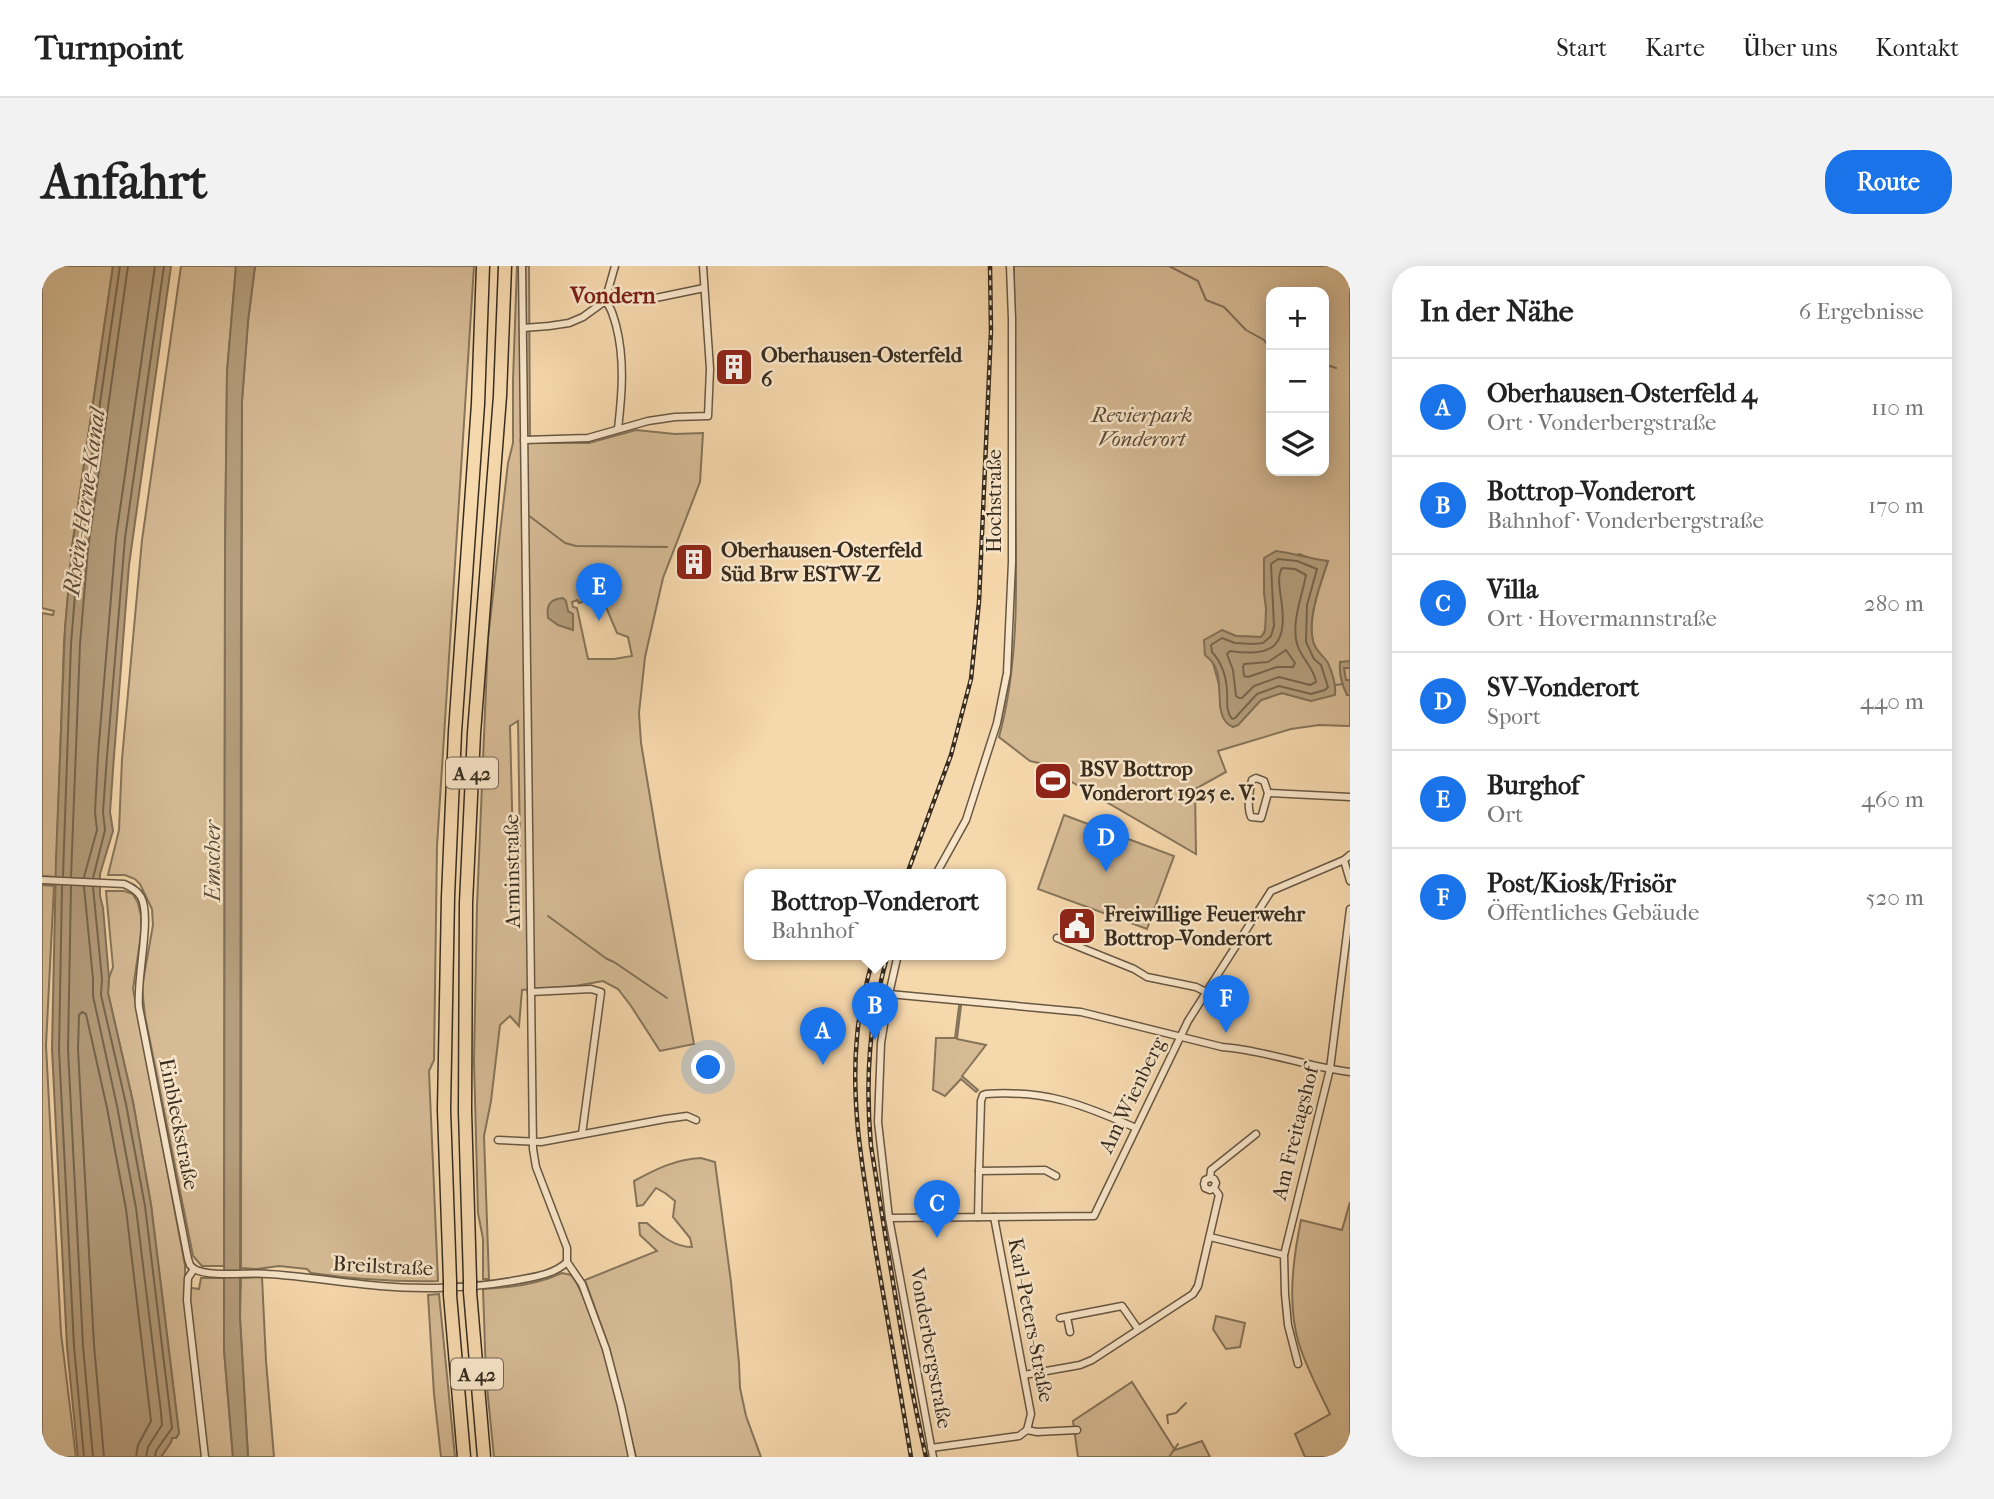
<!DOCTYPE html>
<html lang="de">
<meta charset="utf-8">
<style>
:root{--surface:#fff;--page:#f2f2f2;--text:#222;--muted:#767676;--line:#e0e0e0;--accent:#1a73e8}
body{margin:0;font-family:"IM FELL French Canon",serif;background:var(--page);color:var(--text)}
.controls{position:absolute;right:21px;top:21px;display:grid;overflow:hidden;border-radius:14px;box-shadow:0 4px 18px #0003}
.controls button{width:63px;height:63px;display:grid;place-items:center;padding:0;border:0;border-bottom:2px solid var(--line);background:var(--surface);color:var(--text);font:35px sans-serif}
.you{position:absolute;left:667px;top:802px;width:24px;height:24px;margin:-18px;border:5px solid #fff;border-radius:50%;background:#1a73e8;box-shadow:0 0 0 10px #1a73e833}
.badge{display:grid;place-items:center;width:46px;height:46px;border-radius:50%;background:var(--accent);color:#fff;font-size:23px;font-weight:700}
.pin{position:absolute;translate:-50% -58px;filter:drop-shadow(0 2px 4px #0008)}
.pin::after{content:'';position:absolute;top:37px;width:24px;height:21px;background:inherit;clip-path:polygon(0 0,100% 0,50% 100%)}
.popup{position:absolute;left:702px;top:603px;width:262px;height:91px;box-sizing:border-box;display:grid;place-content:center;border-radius:14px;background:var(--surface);filter:drop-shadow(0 2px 5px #0005);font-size:23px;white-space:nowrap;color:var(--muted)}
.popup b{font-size:26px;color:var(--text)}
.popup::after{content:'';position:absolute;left:50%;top:100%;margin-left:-14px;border:14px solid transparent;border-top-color:var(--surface)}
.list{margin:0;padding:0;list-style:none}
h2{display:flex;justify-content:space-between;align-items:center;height:91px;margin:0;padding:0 28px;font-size:30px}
h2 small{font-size:23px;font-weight:400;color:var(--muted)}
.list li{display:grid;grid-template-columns:46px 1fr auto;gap:21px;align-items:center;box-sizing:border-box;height:98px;padding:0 28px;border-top:2px solid var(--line)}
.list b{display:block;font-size:26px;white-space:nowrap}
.list p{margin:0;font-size:23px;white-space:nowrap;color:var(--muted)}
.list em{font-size:23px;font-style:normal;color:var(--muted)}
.icon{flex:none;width:38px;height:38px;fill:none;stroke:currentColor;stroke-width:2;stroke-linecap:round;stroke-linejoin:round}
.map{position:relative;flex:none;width:1308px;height:1191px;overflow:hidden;border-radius:28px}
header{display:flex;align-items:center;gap:42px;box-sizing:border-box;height:98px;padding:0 35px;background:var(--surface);border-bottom:2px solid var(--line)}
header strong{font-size:33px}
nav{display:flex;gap:38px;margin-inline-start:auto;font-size:24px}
.intro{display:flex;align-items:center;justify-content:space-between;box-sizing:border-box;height:168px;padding:0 42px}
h1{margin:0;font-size:49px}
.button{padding:18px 32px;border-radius:28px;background:var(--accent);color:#fff;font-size:24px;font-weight:700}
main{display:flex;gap:42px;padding:0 42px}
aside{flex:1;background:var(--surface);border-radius:28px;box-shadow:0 4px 18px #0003}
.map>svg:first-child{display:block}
.green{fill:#d6bb95;stroke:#86745a;stroke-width:2;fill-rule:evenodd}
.water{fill:#b59e7d;stroke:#837057;stroke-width:2}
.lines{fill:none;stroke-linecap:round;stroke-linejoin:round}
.shore{stroke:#76654e;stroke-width:2}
.stream{stroke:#837057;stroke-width:2}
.street-casing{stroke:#675742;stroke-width:9}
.highway-casing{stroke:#372c1f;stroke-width:15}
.street{stroke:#f9e6ca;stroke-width:6}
.highway{stroke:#f6d8ad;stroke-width:12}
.rail-casing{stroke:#372c1f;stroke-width:4.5}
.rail{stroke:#f9e6ca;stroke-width:2;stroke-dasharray:5;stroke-linecap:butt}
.highway-bridge-casing{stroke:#372c1f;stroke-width:15;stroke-linecap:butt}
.highway-bridge{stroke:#f6d8ad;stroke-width:12}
.labels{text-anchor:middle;stroke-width:5;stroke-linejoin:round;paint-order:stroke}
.shield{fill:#f9e6ca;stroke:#716452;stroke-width:2}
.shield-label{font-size:19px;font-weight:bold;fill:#372c1f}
.poi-label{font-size:21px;font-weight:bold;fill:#372c1f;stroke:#f9e6ca;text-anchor:start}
.park-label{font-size:21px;font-style:italic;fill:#574937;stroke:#f9e6ca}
.street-label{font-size:21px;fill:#372c1f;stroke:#f9e6ca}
.neighbourhood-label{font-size:23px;font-weight:bold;fill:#7a1f14;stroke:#f9e6ca}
.water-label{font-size:23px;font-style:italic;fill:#5d4e3b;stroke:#f9e6ca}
</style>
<header>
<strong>Turnpoint</strong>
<nav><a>Start</a><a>Karte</a><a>Über uns</a><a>Kontakt</a></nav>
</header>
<div class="intro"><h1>Anfahrt</h1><a class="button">Route</a></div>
<main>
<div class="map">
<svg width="1308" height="1191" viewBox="0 0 1308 1191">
<rect width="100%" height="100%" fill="#f6d8ad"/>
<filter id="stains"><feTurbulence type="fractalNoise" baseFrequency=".00286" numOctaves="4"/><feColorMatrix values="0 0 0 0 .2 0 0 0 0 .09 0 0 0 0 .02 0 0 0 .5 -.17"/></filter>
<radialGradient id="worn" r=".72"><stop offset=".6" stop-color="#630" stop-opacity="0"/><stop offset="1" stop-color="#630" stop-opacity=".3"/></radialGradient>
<g class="green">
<path d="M 0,0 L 71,0 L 30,281 L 22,377 L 14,611 L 0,610 L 0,347 L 11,349 L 12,345 L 0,342 Z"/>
<path d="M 139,0 L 194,0 L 185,106 L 183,289 L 182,1000 L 160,1000 L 151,990 L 103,750 L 100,721 L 111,659 L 110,643 L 98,618 L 93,613 L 83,609 L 66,609 L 77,564 L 80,493 L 100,274 Z"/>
<path d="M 213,0 L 432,0 L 395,580 L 392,794 L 387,805 L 396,1015 C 353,1016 311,1013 269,1007 L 265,1003 L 237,1000 L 215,1003 L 199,1002 L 200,135 L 206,55 Z"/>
<path d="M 475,0 L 487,0 L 488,177 L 547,177 L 594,164 L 633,168 L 661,167 L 658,216 L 621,312 L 603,391 L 597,447 L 599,477 L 619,597 L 652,778 L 618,785 L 589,740 L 576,723 L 561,715 L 533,720 L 480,724 L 477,760 L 468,750 L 458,759 L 449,835 L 442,870 L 447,1013 L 441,1013 L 441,973 L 436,947 L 432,795 L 435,640 L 446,373 L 466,197 L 471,177 L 471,114 ZM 559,327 L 563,331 L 561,334 L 575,367 L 586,371 L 590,390 L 572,393 L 546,393 L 535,342 L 531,341 L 530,336 L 535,334 L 537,337 L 555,331 ZM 476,455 L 478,580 L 471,581 L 468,460 Z"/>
<path d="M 972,0 L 1308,0 L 1308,460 L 1277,459 L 1249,463 L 1176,485 L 1184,506 L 1153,523 L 1154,588 L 997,497 L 988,495 L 957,471 C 979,390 974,303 973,220 C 972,147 973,73 972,0 ZM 1229,26 L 1282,26 L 1282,205 L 1229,205 ZM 1257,288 L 1270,293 L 1286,295 C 1279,316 1265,353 1271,375 C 1275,392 1294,408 1293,425 L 1269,435 L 1240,427 L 1219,434 L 1196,459 L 1191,461 L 1178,441 L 1179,426 L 1171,397 L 1180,364 L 1194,370 L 1219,371 C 1229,359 1224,340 1222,326 Z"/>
<path d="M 1022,549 L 1132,590 L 1105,663 L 996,623 Z"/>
<path d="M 0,619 L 12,620 L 4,779 L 19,1067 L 34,1191 L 0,1191 Z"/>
<path d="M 64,625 L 82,625 L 91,628 L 96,637 L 99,650 L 99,668 L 91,723 L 143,999 L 143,1021 L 157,1023 L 159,1012 L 182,1012 L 182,1084 L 191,1191 L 119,1191 L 129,1176 L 130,1171 L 134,1172 L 137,1167 L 109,939 L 91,836 L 66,727 L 67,712 L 71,701 Z"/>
<path d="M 917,740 L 919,740 L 915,773 L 944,779 L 920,810 L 936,824 L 934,826 L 919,813 L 903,830 L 891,824 L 894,772 L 913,772 Z"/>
<path d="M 659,892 L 673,896 L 689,1016 L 697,1097 L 698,1122 L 704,1150 L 719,1191 L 594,1191 L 567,1081 L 543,1014 L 615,985 L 598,969 L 597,957 L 605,957 C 618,969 632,981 650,981 L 648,972 L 631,951 L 633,935 L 623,927 L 614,922 L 601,939 L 595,940 L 592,915 C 614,903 634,893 659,892 Z"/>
<path d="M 1308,936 L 1308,1191 L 1263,1191 L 1253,1168 L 1288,1148 C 1277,1125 1265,1103 1257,1078 C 1245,1039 1251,993 1259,954 L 1300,964 Z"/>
<path d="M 520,1007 L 529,1009 C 538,1019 541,1032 546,1043 C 566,1091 577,1141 587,1191 L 452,1191 L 444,1111 L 441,1023 C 467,1022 496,1018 520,1007 Z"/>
<path d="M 220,1011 L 224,1095 L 232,1191 L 206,1191 L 198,1052 L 199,1012 Z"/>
<path d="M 397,1028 L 413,1191 L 399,1191 L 392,1128 L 386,1029 Z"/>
<path d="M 1174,1050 L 1203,1057 L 1198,1081 L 1184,1083 L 1171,1063 Z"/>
<path d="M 1090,1116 L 1133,1184 L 1160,1175 L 1168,1191 L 1036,1191 L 1031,1155 Z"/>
</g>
<g class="water">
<path d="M 71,0 L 129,0 L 87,299 L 72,490 L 68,546 L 71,565 L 58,608 L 58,630 L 61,642 L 67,712 L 66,727 L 91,836 L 109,939 L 137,1167 L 134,1172 L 130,1172 L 129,1176 L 119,1191 L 36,1191 L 25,1081 L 10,783 L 14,593 L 23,362 L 30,281 Z"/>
<path d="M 194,0 L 213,0 L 206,55 L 200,135 L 199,340 L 198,1052 L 206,1191 L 191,1191 L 182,1084 L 183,289 L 185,106 Z"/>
<path d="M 1234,285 C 1252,287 1268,293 1286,295 C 1279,317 1265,351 1271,375 C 1273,385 1282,390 1286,397 C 1290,406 1294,419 1293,429 L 1269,435 L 1240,427 L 1219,434 L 1196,459 L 1191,461 C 1169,452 1184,416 1171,397 C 1169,394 1166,392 1163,389 L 1162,374 L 1180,364 L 1194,370 L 1219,371 L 1223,366 L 1224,343 L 1222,326 L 1222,292 Z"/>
<path d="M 521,332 L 524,335 L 526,345 L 531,348 L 531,364 L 516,359 L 506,352 C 504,339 508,333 521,332 Z"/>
<path d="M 1308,395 L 1308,402 L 1302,402 L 1304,414 L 1308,414 L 1308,429 L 1305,429 C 1300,419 1297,407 1298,396 Z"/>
</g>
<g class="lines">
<g class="shore">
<path d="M 1236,293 L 1255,295 L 1275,303 L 1265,339 L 1264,376 L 1272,393 L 1279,399 L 1286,421 L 1283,424 L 1269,428 L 1237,420 L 1215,428 L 1193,452 L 1190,453 C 1183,444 1186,435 1185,424 C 1184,409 1180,397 1170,386 L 1169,379 L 1180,372 L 1193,377 L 1211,378 L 1221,377 L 1229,370 L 1232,360 L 1229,298 Z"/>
<path d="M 1240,302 L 1253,303 L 1264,309 C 1260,331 1248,359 1256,381 C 1261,394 1272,402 1274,416 L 1268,419 L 1237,411 L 1212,420 L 1200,432 L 1197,432 L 1194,430 L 1191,404 L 1185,388 L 1188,385 C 1228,391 1245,382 1240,340 C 1239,328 1234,312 1240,302 Z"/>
<path d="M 1244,384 L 1253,397 L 1251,401 L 1235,401 L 1206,411 L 1202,410 L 1201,401 L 1202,398 L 1226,396 Z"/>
<path d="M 21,610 L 29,378 L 37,281 L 78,0"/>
<path d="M 29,611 L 38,378 L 46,283 L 86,0"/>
<path d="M 42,611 L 55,564 L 53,546 L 56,489 L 74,271 L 113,0"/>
<path d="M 51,612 L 63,564 L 61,546 L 65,490 L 83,272 L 122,0"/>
<path d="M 20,620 L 17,784 L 32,1080 L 42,1191"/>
<path d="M 29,620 L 26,783 L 41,1080 L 51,1191"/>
<path d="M 42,621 L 51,713 L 51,730 L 75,840 L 94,942 L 119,1146 L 120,1159 L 106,1181 L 104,1191"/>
<path d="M 51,621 L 60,713 L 59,729 L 84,838 L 103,940 L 130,1162 L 114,1185 L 113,1191"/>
<path d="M 62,1191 L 52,1079 L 36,783 L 37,749 L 40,746 L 44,748 L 65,842 L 84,943 L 109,1155 L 96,1179 L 94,1191"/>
</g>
<g class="stream">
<path d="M 1127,0 L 1156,15 L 1164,34 L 1182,41 L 1204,64 L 1222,74 L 1227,81 L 1229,80"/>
<path d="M 1282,98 L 1294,102"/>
<path d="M 486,249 L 523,277 L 534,280 L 625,281"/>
<path d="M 1293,419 L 1301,418"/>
<path d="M 506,650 L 565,693 L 572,696 L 625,732"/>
<path d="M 1126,1157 L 1125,1149 L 1134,1147 L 1144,1137"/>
<path d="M 1127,1191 L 1136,1178"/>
</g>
<defs>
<g id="street">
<path d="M 480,0 L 491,883 L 494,901 L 525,982 L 525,996 L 540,1018 L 564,1083 L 579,1140 L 590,1191"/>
<path d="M 563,35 C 570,42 571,50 574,59 C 583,94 580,128 576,163"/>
<path d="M 563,35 L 573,0"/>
<path d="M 481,62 L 507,60 L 527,57 L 541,51 L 563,35 L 573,33 L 604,34 L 662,22"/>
<path d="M 482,174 L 546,172 L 606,155 L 633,151 L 666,150 L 668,103 L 661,0"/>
<path d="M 1214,512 L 1222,515 L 1226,527 L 1220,549 L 1219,552 L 1209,551 C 1205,542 1207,525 1210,514 Z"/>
<path d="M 1226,527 L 1308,531"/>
<path d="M 1308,589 L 1302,594 L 1308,615"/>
<path d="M 894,608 L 924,554 L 955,457 L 965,407 L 970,296 L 970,53 L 968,0"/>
<path d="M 0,614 L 82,618 C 89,621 95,624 99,631 C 110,651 94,713 97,741 L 146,993 L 148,999 L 152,1003"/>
<path d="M 1015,672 L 1092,703 L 1105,711 L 1154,721 L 1164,726"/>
<path d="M 856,688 L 847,728 L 839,777 L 836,856 L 847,952 L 891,1191"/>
<path d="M 489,726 L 549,723 L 559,726 L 540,868"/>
<path d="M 847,728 L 1039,746 L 1180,781 C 1223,784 1265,801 1308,806"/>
<path d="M 456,874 L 499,876 L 623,853 L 645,850 L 654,854"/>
<path d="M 937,905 L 939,835 L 941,829 L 944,828 C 1004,824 1040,838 1094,862"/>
<path d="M 1168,912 L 1169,904 L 1214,868"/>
<path d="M 936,951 L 937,905 L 1003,904 L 1014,910"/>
<path d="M 952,951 L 989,1148 L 985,1164"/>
<path d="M 847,952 L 1052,950 L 1146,755 L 1229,625 L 1302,594"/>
<path d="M 1168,971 L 1242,989"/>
<path d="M 152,1003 C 170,1012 205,1006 226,1008 C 263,1010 300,1017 338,1020 C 380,1024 434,1022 476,1014 C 492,1011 513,1008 525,996"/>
<path d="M 152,1003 L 146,1012 L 145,1034 L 163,1191"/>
<path d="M 1025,1051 L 1028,1066"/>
<path d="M 1018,1052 L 1080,1040 L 1096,1063"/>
<path d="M 1256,1098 L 1246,1059 L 1243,1028 L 1242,989 L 1288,803 L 1308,643"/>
<path d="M 982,1109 L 1038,1099 L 1050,1094 L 1151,1028 L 1156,1020 L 1177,929 L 1172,922 L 1174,917 L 1172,913 L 1168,912 L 1163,914 L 1162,918 L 1163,922 L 1168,924 L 1172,922"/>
<path d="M 889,1182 L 977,1170 L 985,1164 L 995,1166 L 1035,1164"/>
</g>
<g id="highway">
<path d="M 428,1014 L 423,845 L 424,637 L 432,467 L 458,130 L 463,0"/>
<path d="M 408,1015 L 402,844 L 406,631 L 413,466 L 436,138 L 441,0"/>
<path d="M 428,1026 L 442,1191"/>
<path d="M 408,1029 L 422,1191"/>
</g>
</defs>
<use href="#street" class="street-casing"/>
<use href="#highway" class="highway-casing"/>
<use href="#street" class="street"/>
<use href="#highway" class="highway"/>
<defs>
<g id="rail">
<path d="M 865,608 L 909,489 L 929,413 L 937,336 L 949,65 L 948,0"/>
<path d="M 832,688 C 825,716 817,743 815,771 C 808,844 823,916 834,987 C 846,1055 858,1123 869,1191"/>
<path d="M 846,688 C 827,754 823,812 829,880 C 846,984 861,1088 884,1191"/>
</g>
</defs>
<use href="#rail" class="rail-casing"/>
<use href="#rail" class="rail"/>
<defs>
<g id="highway-bridge">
<path d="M 428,1014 L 428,1026"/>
<path d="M 408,1015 L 408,1029"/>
</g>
</defs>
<use href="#highway-bridge" class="highway-bridge-casing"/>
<use href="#highway-bridge" class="highway-bridge"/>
</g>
<defs>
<symbol id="building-square" viewBox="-11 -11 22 22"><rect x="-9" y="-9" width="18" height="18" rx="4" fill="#8f2418" stroke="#f9e6ca"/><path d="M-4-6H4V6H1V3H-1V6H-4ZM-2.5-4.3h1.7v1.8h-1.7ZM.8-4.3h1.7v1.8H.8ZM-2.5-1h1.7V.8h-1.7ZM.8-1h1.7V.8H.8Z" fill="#fff"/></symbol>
<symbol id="stadium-square" viewBox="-11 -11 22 22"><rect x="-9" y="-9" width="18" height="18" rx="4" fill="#8f2418" stroke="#f9e6ca"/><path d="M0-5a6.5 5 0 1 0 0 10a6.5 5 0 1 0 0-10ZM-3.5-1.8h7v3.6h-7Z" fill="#fff"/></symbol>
<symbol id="civic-square" viewBox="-11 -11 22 22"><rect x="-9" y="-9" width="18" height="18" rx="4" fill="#8f2418" stroke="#f9e6ca"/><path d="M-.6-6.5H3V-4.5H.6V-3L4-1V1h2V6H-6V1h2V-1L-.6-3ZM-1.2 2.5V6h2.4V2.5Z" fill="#fff"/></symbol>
</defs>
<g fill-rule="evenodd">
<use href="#building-square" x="670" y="79" width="44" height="44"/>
<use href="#building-square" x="630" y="274" width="44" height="44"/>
<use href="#stadium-square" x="989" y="493" width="44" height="44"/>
<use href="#civic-square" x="1013" y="638" width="44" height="44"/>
</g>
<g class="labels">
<g class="shield">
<rect x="404" y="491.5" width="52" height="31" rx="5"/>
<rect x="409" y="1092.5" width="52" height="31" rx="5"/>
</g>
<g class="shield-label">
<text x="430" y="514">A 42</text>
<text x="435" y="1115">A 42</text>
</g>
<g class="poi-label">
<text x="719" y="96">Oberhausen-Osterfeld<tspan x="719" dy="24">6</tspan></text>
<text x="679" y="291">Oberhausen-Osterfeld<tspan x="679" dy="24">Süd Brw ESTW-Z</tspan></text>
<text x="1038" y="510">BSV Bottrop<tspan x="1038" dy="24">Vonderort 1925 e. V.</tspan></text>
<text x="1062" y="655">Freiwillige Feuerwehr<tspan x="1062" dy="24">Bottrop-Vonderort</tspan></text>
</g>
<g class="park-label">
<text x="1100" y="156">Revierpark<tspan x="1100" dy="24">Vonderort</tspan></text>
</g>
<g class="street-label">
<text transform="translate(952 235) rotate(-90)" y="7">Hochstraße</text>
<text transform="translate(470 605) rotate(-91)" y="7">Arminstraße</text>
<text transform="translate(1090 829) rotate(-64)" y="7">Am Wienberg</text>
<text transform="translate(137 858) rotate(79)" y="7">Einbleckstraße</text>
<text transform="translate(1253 867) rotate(-76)" y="7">Am Freitagshof</text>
<text transform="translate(341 1000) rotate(3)" y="7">Breilstraße</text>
<text transform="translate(989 1054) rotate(79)" y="7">Karl-Peters-Straße</text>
<text transform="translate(889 1082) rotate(80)" y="7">Vonderbergstraße</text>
</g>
<g class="neighbourhood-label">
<text x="571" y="37">Vondern</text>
</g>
<g class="water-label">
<text transform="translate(42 236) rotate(-82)" y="8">Rhein-Herne-Kanal</text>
<text transform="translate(170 595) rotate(-90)" y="8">Emscher</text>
</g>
</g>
<rect width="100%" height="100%" filter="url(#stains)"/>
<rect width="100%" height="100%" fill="url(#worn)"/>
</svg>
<div class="controls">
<button>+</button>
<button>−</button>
<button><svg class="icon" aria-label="layers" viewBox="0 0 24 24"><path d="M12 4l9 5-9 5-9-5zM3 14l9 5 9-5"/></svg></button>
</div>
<div class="you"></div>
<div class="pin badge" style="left:781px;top:799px">A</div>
<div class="pin badge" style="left:833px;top:774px">B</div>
<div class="popup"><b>Bottrop-Vonderort</b>Bahnhof</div>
<div class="pin badge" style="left:895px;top:972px">C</div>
<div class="pin badge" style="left:1064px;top:606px">D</div>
<div class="pin badge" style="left:557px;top:355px">E</div>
<div class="pin badge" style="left:1184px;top:767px">F</div>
</div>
<aside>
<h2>In der Nähe<small>6 Ergebnisse</small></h2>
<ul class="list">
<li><span class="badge">A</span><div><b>Oberhausen-Osterfeld 4</b><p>Ort · Vonderbergstraße</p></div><em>110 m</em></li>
<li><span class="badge">B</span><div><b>Bottrop-Vonderort</b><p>Bahnhof · Vonderbergstraße</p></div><em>170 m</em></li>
<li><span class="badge">C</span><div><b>Villa</b><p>Ort · Hovermannstraße</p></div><em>280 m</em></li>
<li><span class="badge">D</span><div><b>SV-Vonderort</b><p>Sport</p></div><em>440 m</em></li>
<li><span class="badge">E</span><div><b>Burghof</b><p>Ort</p></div><em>460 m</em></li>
<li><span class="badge">F</span><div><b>Post/Kiosk/Frisör</b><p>Öffentliches Gebäude</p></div><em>520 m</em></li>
</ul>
</aside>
</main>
